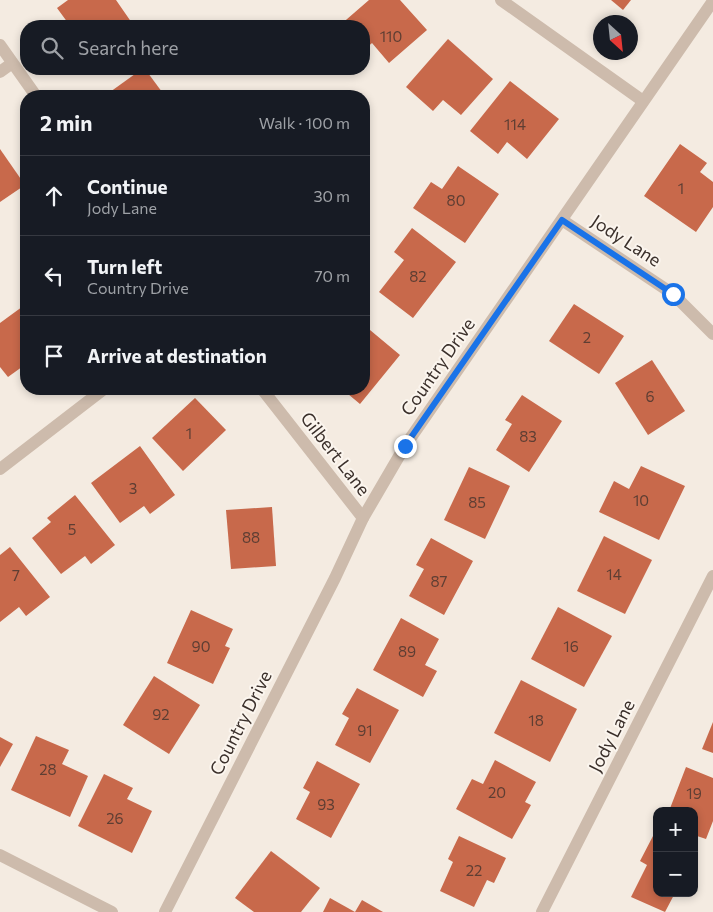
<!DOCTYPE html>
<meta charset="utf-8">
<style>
:root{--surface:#171b24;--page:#20242c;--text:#f1f3f6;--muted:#9ea1a6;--line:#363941}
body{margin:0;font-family:Commissioner,sans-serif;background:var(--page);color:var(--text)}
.controls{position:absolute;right:15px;bottom:15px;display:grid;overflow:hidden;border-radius:10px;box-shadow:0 2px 8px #0003}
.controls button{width:45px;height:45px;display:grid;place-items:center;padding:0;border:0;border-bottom:1px solid var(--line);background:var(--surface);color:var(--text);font:25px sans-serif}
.compass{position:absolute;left:593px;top:15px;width:45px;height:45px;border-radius:50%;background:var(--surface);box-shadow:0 2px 8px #0003;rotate:153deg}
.stop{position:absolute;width:15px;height:15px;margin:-11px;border:4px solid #1a73e8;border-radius:50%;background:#fff}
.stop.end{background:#1a73e8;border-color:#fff;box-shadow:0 1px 5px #0008}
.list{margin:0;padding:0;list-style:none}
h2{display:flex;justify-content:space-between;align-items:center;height:65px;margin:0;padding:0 20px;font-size:21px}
h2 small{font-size:16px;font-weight:400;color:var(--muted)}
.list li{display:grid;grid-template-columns:32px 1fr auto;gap:15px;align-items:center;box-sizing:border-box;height:80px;padding:0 20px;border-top:1px solid var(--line)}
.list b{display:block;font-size:19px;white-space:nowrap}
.list p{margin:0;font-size:16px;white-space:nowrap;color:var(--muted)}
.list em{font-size:16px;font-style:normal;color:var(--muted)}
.icon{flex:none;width:28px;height:28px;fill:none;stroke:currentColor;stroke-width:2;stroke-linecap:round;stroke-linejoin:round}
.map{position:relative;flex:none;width:713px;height:912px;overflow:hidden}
.search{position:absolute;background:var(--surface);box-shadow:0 2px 8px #0003;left:20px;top:20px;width:350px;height:55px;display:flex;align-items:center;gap:12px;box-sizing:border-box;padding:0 18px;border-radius:20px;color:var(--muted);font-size:19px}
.panel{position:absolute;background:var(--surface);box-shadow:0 2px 8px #0003;left:20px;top:90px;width:350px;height:305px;border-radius:20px}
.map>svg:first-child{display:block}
.building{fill:#c8694b}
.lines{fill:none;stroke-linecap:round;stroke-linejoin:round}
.minor{stroke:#cdbbac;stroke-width:12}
.route{stroke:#1a73e8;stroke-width:6}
.labels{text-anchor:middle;stroke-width:4;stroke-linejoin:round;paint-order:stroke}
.number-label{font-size:15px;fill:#5e3e33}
.street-label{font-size:18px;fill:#3b302b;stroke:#fbf5ee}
</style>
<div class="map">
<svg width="713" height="912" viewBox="0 0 713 912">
<rect width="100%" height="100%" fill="#f4ebe1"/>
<g class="building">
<path d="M 68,0 L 116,0 L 134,26 L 63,26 L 68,23 L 57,8 Z"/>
<path d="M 369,0 L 400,0 L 427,30 L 389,63 L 372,43 L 364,50 L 364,26 L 339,26 Z"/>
<path d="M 611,0 L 631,0 L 623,10 Z"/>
<path d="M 448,39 L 493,79 L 461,115 L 443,100 L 433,111 L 406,87 Z"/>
<path d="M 142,69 L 145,69 L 165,96 L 112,96 L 110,92 Z"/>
<path d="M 510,81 L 559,119 L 527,159 L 507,142 L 498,154 L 470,131 Z"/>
<path d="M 680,144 L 707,163 L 700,172 L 713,182 L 713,207 L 696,232 L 644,196 Z"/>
<path d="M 0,149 L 25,185 L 0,202 Z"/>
<path d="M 458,166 L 499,194 L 465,243 L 413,208 L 431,182 L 442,189 Z"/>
<path d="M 412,228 L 456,262 L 413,318 L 379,292 L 404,260 L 394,252 Z"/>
<path d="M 26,304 L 26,364 L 8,377 L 0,367 L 0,323 Z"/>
<path d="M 574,304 L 624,336 L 599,374 L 549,341 Z"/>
<path d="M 364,325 L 400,355 L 360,404 L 342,389 L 364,389 Z"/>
<path d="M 652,360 L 685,411 L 648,435 L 615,383 Z"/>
<path d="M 522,395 L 562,421 L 529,472 L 496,450 L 512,424 L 505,420 Z"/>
<path d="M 195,398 L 226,430 L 183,471 L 152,438 Z"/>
<path d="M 140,446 L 175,495 L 150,514 L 144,506 L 120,523 L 91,483 Z"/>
<path d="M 641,466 L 685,486 L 659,540 L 599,512 L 614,481 L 629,489 Z"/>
<path d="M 469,467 L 510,486 L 485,539 L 444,520 Z"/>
<path d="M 75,495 L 115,545 L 91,564 L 85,556 L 61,574 L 32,538 L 51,522 L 47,518 Z"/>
<path d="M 272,507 L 276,566 L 231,569 L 226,510 Z"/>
<path d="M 604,536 L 652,560 L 625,614 L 577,591 Z"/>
<path d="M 431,538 L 473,561 L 444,615 L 409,596 L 424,569 L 416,565 Z"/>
<path d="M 10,547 L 50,597 L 26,616 L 19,607 L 0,622 L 0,555 Z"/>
<path d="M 558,607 L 612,636 L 584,687 L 531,659 Z"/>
<path d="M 191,610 L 233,629 L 225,646 L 230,648 L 213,684 L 167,663 Z"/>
<path d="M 401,618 L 439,639 L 425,665 L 437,671 L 423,697 L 373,670 Z"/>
<path d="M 154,676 L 200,705 L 169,754 L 123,725 Z"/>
<path d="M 521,680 L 577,709 L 550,762 L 494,733 Z"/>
<path d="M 357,688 L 399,710 L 370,763 L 335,745 L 349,718 L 342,714 Z"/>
<path d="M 713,722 L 713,753 L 702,749 Z"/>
<path d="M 36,736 L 69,750 L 62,764 L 88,776 L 70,817 L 11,790 Z"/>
<path d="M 0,737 L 13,744 L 0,767 Z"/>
<path d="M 495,760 L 536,782 L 525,802 L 531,805 L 512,839 L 456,809 L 472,779 L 483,784 Z"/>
<path d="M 317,761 L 360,784 L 331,838 L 296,819 L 310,792 L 303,788 Z"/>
<path d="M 686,767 L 713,778 L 713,821 L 706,839 L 694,835 L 694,811 L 669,811 Z"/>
<path d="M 104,774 L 133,788 L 127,799 L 152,811 L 132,853 L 78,826 Z"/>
<path d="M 459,836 L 506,858 L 494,883 L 487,880 L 474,907 L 440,891 L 453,862 L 448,859 Z"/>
<path d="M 653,836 L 657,838 L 657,893 L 675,893 L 665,912 L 631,897 L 647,865 L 640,861 Z"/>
<path d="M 271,851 L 320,888 L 301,912 L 254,912 L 235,898 Z"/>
<path d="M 330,898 L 355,912 L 323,912 Z"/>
<path d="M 362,900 L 383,912 L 355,912 Z"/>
</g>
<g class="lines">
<g class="minor">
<path d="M 501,0 L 643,101"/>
<path d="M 0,45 L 36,96"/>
<path d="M 0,72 L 11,64"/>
<path d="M 562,220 L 673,294 L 713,334"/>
<path d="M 262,389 L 363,518"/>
<path d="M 0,469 L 104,389"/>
<path d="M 0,855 L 112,912"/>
<path d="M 165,912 L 335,578 L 363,518 L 405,446 L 713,1"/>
<path d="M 542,912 L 713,576"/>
</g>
</g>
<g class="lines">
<path class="route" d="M 405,446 L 562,220 L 673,294"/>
</g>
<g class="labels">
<g class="number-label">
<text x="391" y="42">110</text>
<text x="515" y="130">114</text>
<text x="681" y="194">1</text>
<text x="456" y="206">80</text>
<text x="418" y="282">82</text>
<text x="587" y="343">2</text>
<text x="650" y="402">6</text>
<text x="189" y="439">1</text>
<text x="528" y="442">83</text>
<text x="133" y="494">3</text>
<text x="641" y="506">10</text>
<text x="477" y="508">85</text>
<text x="72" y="535">5</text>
<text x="251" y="543">88</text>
<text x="614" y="580">14</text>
<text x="16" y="581">7</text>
<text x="439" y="587">87</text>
<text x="201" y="652">90</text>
<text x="571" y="652">16</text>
<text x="407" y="657">89</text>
<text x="161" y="720">92</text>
<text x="536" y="726">18</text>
<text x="365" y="736">91</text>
<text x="48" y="775">28</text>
<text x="497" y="798">20</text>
<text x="694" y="799">19</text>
<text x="326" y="810">93</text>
<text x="115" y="824">26</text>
<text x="474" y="876">22</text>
</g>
<g class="street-label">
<text transform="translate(626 241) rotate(33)" y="6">Jody Lane</text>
<text transform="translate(438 367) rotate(-55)" y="6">Country Drive</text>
<text transform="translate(335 454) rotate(52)" y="6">Gilbert Lane</text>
<text transform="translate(241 723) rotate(-63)" y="6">Country Drive</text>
<text transform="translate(612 736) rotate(-63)" y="6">Jody Lane</text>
</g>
</g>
</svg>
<div class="controls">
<button>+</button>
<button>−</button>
</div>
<svg class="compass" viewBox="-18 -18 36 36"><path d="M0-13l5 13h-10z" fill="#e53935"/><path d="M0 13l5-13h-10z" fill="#9ea1a6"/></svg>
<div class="stop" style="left:673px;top:294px"></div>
<div class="stop end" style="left:405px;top:446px"></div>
<div class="search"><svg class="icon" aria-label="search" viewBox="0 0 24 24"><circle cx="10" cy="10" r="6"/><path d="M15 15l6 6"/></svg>Search here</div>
<section class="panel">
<h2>2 min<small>Walk · 100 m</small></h2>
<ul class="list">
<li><svg class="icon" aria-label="ahead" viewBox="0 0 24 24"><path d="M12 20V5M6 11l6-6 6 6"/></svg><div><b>Continue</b><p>Jody Lane</p></div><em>30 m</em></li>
<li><svg class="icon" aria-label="left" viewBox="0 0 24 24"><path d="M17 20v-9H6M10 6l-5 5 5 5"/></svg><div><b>Turn left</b><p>Country Drive</p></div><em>70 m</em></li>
<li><svg class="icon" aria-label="arrive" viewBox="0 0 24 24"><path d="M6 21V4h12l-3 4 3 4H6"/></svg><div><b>Arrive at destination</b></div></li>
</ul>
</section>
</div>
